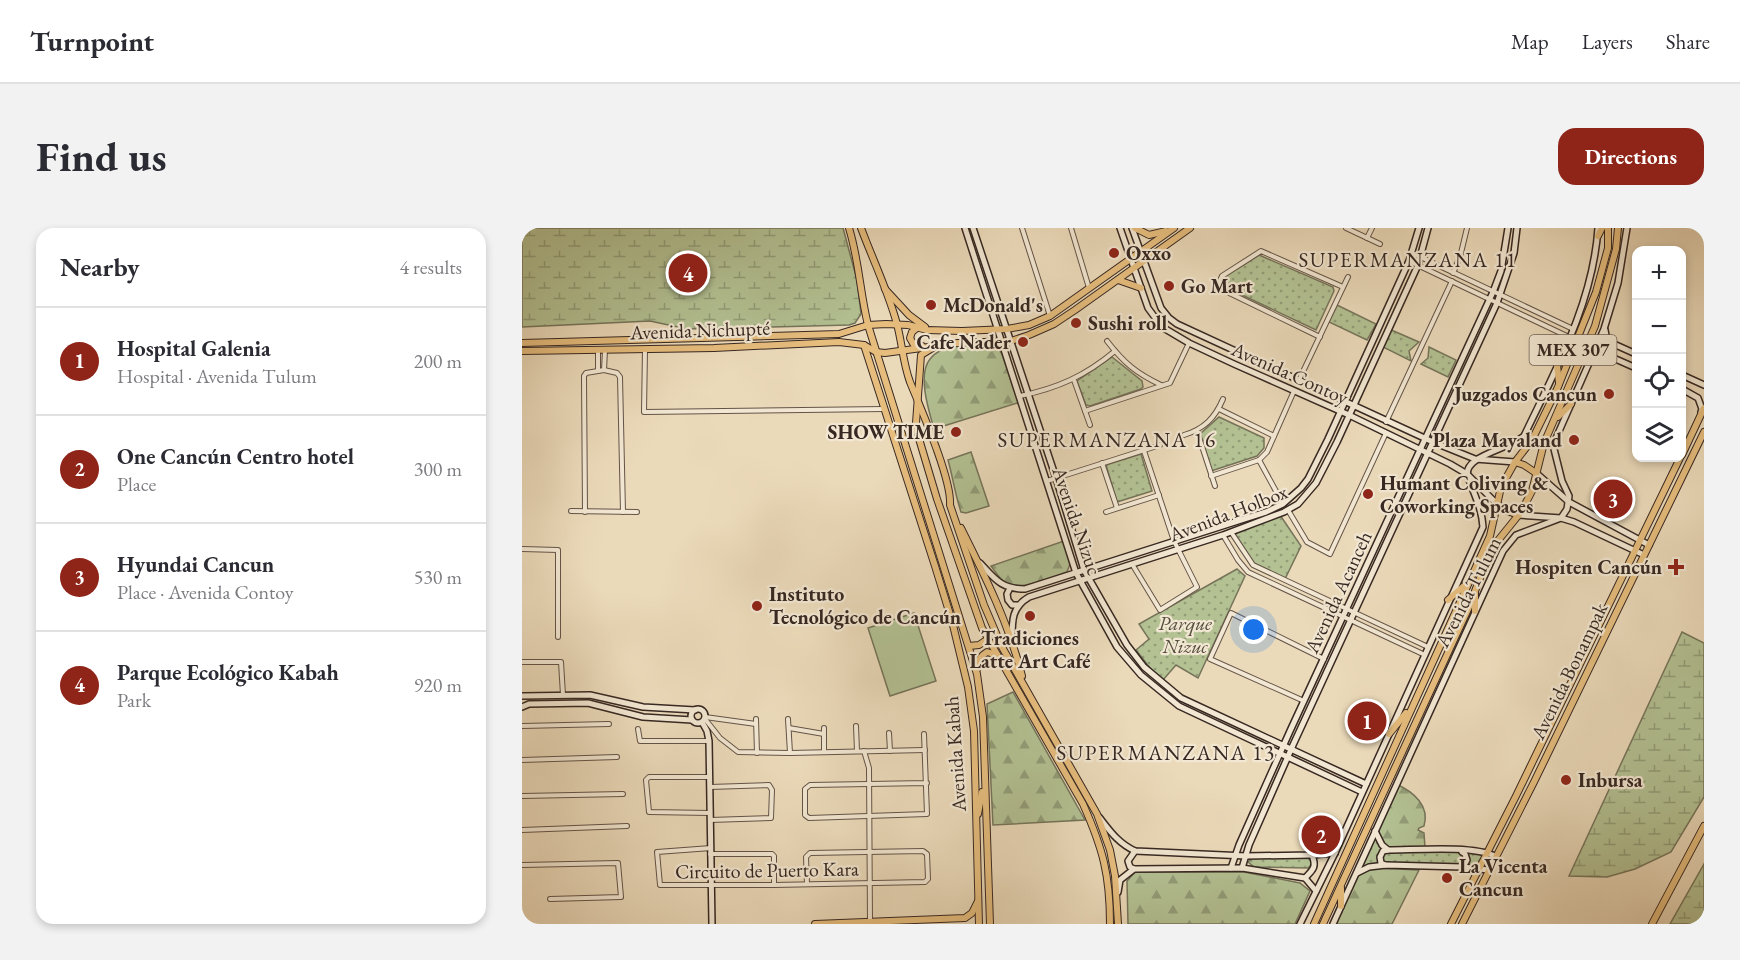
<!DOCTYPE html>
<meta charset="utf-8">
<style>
:root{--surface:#fff;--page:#f2f2f3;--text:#2b2b33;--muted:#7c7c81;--line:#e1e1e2;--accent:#8f2418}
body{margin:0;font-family:"EB Garamond",serif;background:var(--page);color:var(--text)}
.controls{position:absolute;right:18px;top:18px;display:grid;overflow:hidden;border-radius:12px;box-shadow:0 3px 9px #0003}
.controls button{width:54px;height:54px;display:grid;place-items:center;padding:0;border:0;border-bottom:2px solid var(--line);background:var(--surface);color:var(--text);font:30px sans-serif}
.you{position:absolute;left:732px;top:402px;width:21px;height:21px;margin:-15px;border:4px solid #fff;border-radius:50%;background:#1a73e8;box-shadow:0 0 0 9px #1a73e833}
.badge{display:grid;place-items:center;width:39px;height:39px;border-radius:50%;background:var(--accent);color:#fff;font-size:20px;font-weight:700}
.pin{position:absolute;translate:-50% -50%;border:3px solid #fff;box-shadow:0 2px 6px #0006}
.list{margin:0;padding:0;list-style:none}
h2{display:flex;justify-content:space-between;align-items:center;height:78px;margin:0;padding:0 24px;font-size:26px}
h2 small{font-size:20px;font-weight:400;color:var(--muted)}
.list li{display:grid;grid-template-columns:39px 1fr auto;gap:18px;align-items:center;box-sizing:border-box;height:108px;padding:0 24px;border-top:2px solid var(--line)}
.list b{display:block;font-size:22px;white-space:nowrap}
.list p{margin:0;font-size:20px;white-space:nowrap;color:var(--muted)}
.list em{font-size:20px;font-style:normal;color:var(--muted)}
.icon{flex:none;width:33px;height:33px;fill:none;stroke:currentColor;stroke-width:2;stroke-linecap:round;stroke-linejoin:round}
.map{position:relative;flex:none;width:1182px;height:696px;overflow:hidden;border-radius:18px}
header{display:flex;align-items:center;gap:36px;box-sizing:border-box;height:84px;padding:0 30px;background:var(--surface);border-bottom:2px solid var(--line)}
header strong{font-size:28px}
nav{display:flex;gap:33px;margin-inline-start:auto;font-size:21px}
.intro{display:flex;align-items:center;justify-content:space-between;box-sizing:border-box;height:144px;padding:0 36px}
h1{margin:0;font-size:42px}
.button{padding:15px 27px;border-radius:18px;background:var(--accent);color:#fff;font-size:21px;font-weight:700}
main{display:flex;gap:36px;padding:0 36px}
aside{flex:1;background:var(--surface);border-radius:18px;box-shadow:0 3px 9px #0003}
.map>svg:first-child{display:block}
.green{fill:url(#green-dots);stroke:#75745a;stroke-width:1.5}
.forest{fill:url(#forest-firs);stroke:#75745a;stroke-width:1.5}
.wetland{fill:url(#wetland-marsh);stroke:#75745a;stroke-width:1.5}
.pitch{fill:#b3c193;stroke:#75745a;stroke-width:1.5}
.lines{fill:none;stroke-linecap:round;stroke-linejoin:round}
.street-casing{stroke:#645448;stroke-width:6}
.secondary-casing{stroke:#372822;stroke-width:8}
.primary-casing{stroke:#372822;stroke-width:8}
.street{stroke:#f2e7d2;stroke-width:4}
.secondary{stroke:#f2e7d2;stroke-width:5}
.primary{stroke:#e6bd7d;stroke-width:6}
.poi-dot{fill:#8f2418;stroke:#f2e7d2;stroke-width:2}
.labels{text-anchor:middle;stroke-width:4.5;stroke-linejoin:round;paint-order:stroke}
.shield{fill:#f2e7d2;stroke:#6f6157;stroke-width:1.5}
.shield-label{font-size:18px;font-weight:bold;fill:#372822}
.poi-label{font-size:20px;font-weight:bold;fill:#372822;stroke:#f2e7d2;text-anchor:start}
.street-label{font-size:20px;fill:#372822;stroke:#f2e7d2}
.park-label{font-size:20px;font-style:italic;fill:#564e3e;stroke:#f2e7d2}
.neighbourhood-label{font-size:21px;letter-spacing:1.5px;fill:#372822;stroke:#f2e7d2}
</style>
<header>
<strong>Turnpoint</strong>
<nav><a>Map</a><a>Layers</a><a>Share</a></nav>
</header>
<div class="intro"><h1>Find us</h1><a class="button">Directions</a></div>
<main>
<aside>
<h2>Nearby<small>4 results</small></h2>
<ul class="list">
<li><span class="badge">1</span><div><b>Hospital Galenia</b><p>Hospital · Avenida Tulum</p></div><em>200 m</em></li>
<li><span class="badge">2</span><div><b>One Cancún Centro hotel</b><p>Place</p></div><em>300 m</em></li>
<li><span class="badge">3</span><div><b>Hyundai Cancun</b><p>Place · Avenida Contoy</p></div><em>530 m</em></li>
<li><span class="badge">4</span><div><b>Parque Ecológico Kabah</b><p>Park</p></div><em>920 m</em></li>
</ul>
</aside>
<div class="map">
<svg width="1182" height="696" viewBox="0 0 1182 696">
<defs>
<pattern id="green-dots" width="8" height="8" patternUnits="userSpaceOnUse" patternTransform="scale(1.5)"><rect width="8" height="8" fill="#b3c193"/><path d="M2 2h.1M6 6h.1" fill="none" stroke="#929d78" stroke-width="1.8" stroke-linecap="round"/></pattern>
<pattern id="forest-firs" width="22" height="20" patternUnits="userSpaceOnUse" patternTransform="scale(1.5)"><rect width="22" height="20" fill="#b3c193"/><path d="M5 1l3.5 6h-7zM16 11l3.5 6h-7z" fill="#929d78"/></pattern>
<pattern id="wetland-marsh" width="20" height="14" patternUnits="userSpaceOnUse" patternTransform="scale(1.5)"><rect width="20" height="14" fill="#b3c193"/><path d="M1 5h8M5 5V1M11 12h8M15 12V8" fill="none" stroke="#929d78"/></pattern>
</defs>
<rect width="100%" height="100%" fill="#ebdaba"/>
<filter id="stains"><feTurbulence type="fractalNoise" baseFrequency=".00333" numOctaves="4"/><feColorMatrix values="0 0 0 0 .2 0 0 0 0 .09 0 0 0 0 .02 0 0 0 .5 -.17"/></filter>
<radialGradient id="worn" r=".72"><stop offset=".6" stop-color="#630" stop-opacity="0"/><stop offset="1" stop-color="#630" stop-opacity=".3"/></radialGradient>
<g class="green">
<path d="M 737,27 L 811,59 L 812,63 L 794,102 L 701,58 L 700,53 L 702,49 Z"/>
<path d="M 815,77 L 854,96 L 845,112 L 807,94 Z"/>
<path d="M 867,101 L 897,114 L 887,123 L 889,133 L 859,118 Z"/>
<path d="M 907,119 L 934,132 L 926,149 L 899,136 L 906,130 Z"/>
<path d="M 590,129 L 620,153 L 621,159 L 619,161 L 568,178 L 564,177 L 555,153 Z"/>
<path d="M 697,189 L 742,210 L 742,220 L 735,228 L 689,243 L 678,206 Z"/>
<path d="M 619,226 L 630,263 L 595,274 L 584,237 Z"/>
<path d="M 758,287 L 779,318 L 763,351 L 731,335 L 712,304 Z"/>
<path d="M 715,341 L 723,348 L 676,450 L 654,437 L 641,452 L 628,440 L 614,422 L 627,411 L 617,396 Z"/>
<path d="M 853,603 L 860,617 L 965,624 L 956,640 L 853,638 L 834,646 Z"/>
<path d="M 732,629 L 786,630 L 791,635 L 786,640 L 732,639 L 726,634 Z"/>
</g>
<g class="forest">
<path d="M 433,117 L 475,119 L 480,126 L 497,177 L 495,175 L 412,201 C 407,183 395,147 408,131 C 414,123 425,119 433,117 Z"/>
<path d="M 449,224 L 467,278 L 444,285 L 439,284 C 433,266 431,250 426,232 Z"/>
<path d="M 542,313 L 548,336 L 545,344 C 530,349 499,363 485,356 C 478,352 474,344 469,338 Z"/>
<path d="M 491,464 L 563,592 L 471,597 L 465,476 Z"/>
<path d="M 874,556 C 892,564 908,578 902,598 L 897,600 L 896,602 L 902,605 L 903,620 L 866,622 L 853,603 Z"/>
<path d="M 853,640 L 897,642 L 870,696 L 814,696 L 835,646 Z"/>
<path d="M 613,644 L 722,644 L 778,655 L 788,663 L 773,696 L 606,696 L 605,653 Z"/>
</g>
<g class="wetland">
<path d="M 0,0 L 321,0 L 335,52 L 339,86 L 333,95 L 327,97 L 165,101 L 128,93 L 0,99 Z"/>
<path d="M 1160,404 L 1182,415 L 1182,569 L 1149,624 L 1113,641 L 1085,649 L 1047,648 Z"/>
<path d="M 1182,636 L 1182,696 L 1148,696 Z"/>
</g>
<path class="pitch" d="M 392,385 L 414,453 L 368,468 L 346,400 Z"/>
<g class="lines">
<defs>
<g id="street">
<path d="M 500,0 L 528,88"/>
<path d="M 549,0 L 567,60"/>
<path d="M 824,0 L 858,16"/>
<path d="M 845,10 L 850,0"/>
<path d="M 890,25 L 1051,101"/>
<path d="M 887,33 L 1049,110"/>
<path d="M 931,45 L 938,29 L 945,0"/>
<path d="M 798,109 L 695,59 L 700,48 L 739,23 L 821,59"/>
<path d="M 585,113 C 602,135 614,145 639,157"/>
<path d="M 123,121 L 122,184 L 363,181"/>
<path d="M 76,142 L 76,122"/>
<path d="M 82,142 L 83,122"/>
<path d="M 552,152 L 568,197"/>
<path d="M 777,152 L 826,49"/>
<path d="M 498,168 C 536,160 563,148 593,123"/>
<path d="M 697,181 L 752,208"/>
<path d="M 563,183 L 648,155 L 667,115"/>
<path d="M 864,194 L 930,53"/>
<path d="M 675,203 L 693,258"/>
<path d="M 662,207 C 682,201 693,190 701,171"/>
<path d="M 737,232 L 761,276"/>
<path d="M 580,235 L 595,280"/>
<path d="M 689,248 L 737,232 L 745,224 L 772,163"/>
<path d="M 525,253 L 638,217"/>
<path d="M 766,282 L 785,314 L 808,326 L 864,205"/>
<path d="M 49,283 L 115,284"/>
<path d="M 63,284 L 62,148 L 64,145 L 82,142 L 95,145 L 98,149 L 101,284"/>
<path d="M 584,284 L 637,267"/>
<path d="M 709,304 L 731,337 L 906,419"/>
<path d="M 701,307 L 716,332 L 726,344 L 903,427"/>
<path d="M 0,321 L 36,322 L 36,409"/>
<path d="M 610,336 L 638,382 L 675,359 L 652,313 L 622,223"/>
<path d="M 0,434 L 39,434 L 41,467"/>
<path d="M 782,473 L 688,431 L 709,385 L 802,431"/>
<path d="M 183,489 L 234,496"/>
<path d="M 183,491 L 198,510 L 216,524 L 268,525 L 403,522"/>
<path d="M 234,491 L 235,525"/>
<path d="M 266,491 L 268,525"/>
<path d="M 0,498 L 87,496"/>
<path d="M 334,498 L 335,523"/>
<path d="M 267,500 L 302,506"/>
<path d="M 302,500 L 302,524"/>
<path d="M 116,501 L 118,513 L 187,513"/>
<path d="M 367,505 L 368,523"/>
<path d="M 402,506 L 405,586 L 287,590 L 283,587 L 283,561 L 288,557 L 405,555"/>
<path d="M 342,523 L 347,540 L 348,694"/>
<path d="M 0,532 L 95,529"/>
<path d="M 188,549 L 127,549 L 124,552 L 127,584 L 188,585"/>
<path d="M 188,559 L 247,557 L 250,562 L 249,590 L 188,592"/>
<path d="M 0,568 L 101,566"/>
<path d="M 0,602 L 105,598"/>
<path d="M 189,620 L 135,624 L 138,657 L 252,657 L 403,654 L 406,651 L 405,626 L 401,623 L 288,625 L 284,629 L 285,656"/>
<path d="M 188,626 L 250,626 L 252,628 L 252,657"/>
<path d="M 0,637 L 96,635 L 99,669 L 28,671"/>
</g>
<g id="secondary">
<path d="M 443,0 L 554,345 L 595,419 L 619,447 L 657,478 L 840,564"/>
<path d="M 451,0 L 534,250 L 562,342 L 605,417 L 622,439 L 659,470 L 844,556"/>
<path d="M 598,0 L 626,80 L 640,99 L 667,115 L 712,136 L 827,187 L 928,236 L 945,246 L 974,275"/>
<path d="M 610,0 L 639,80 L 647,90 L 655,96 L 911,214 L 953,231 L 993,234"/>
<path d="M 1083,102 L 1085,113 L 1114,126"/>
<path d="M 1070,128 L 1080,125 L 1114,140"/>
<path d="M 1160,147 L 1182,157"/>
<path d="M 1160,161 L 1176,170 L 1180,181 L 1179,184"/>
<path d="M 1014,245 L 1047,274 L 1127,317"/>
<path d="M 996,287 L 1039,290 L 1052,294 L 1122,327"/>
<path d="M 458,335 C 473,351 479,361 503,361 L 744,284 L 761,276 L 779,260 L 786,251 L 806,211 L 887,33 L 897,0"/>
<path d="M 488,360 L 485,366 L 486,372 L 490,377 L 495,377"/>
<path d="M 490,411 C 490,392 490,379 507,369 L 701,307 L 762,284 L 776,276 L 794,255 L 815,214 L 896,37 L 906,0"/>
<path d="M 0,468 L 68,467 L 121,479 L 173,482"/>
<path d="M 0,479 L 7,476 L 66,475 L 121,489 L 170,492"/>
<circle cx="176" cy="488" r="7"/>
<path d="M 180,494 L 185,503 L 187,513 L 190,696"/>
<path d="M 577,589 C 588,603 596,615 613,623 L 724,628 L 790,627 L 813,625"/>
<path d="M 853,603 L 860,617 L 866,622 C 893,622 950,617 973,628"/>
<path d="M 940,624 L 943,626 L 945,632 L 941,639"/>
<path d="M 863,637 L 859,635 L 858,629 L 861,623 L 866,622"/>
<path d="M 709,640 L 717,617 L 768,503 L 971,64 L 979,43 L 986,0"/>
<path d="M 720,640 L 727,617 L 771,517 L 975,75 L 992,25 L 995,0"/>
<path d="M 612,641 L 608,639 L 606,633 L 613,623"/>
<path d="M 835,645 L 847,639 L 864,637 L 941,639 L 966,642"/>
<path d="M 783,650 C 791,642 795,639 790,627"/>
<path d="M 596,664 L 598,652 L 612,641 L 720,640 L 783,650 L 794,663"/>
<path d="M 778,696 L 813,625 L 961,299 C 960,281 952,266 946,249 C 939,228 988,221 1002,208 C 1034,141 1071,75 1076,0"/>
<path d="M 811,696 L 981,323 L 994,307 L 1039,290 L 1045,281 L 1047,268 L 1040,253 L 1031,217 L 1082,101 L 1096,55 L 1105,0"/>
</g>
<g id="primary">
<path d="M 327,0 C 337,32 338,65 346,97 L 455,446 L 461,489 L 468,696"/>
<path d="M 339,0 C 351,32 366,63 375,96 C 380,115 381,135 388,154 C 399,181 430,252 428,277 L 462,377 L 480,419 L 575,586 L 588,622 L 593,648 L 596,696"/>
<path d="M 613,0 L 627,7 L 644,3"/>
<path d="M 1076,8 L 1080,0"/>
<path d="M 596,52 L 619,60"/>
<path d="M 363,61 L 387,87 L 403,99"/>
<path d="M 395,100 L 390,104 L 388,110 L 392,117 L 400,118"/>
<path d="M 0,115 L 317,106 L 346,97 L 364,96 L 386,97 L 405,102 L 440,103 L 485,101 L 507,97 L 528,88 L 652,0"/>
<path d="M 342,117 L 413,338 L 430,393 L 446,459 L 452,503 L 457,696"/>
<path d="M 412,119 L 399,127 L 394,195 L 395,204 L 415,271 L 460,400 L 561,576 C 581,621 588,647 588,696"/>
<path d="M 0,123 L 192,120 L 317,114 L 342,117 L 354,124 L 363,125 L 436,115 L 489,113 L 507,107 L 532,96 L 553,82 L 668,0"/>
<path d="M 1035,137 L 1037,155"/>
<path d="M 1036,189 L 1049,176"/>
<path d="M 1160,227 L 1182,180"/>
<path d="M 993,234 L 1002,237 L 1014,245"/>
<path d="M 974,275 L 983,282 L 996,287"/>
<path d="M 439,300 C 463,348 487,396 500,448"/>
<path d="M 953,365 L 953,383"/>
<path d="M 926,372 L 942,358"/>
<path d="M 447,418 L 457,417 L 466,411"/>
<path d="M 455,441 C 455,433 458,428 465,424 L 475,427"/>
<path d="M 867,506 L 884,485"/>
<path d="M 456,586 L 460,564"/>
<path d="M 819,678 L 819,660"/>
<path d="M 293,696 L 443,690 L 450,685 L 456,673"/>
<path d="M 792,696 L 968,308 L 979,259 L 993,234 L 1010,212 L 1036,159 L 1074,64 L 1086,20 L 1086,0"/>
<path d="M 801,696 L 947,379 L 964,334 L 974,315 L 999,284 L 1010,263 L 1022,215 L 1073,98 L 1094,21 L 1096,0"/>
<path d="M 929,696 L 994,568 L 1158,230"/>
<path d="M 940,696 L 1012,554 L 1182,204"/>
<path d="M 1130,696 L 1182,598"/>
</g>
</defs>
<use href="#street" class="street-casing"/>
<use href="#secondary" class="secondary-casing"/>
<use href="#primary" class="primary-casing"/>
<use href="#street" class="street"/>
<use href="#secondary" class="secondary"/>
<use href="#primary" class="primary"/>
</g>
<g class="poi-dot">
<circle cx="592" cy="25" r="6"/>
<circle cx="647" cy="58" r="6"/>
<circle cx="409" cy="77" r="6"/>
<circle cx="554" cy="95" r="6"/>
<circle cx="501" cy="114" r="6"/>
<circle cx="1087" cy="166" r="6"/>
<circle cx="434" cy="204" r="6"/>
<circle cx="1052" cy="212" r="6"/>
<circle cx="846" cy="266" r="6"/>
<path d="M1151 330h6v6h6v6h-6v6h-6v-6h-6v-6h6z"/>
<circle cx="235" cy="378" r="6"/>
<circle cx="508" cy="388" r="6"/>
<circle cx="1044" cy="552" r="6"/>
<circle cx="925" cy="650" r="6"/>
</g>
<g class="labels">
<rect class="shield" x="1007.5" y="107" width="87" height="30" rx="4.5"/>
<g class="shield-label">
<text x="1051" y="128">MEX 307</text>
</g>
<g class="poi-label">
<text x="604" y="32">Oxxo</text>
<text x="659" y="65">Go Mart</text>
<text x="421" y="84">McDonald's</text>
<text x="566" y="102">Sushi roll</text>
<text x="489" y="121" text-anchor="end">Cafe Nader</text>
<text x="1075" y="173" text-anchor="end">Juzgados Cancun</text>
<text x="422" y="211" text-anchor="end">SHOW TIME</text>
<text x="1040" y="219" text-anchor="end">Plaza Mayaland</text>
<text x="858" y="262">Humant Coliving &amp;<tspan x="858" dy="23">Coworking Spaces</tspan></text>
<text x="1140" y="346" text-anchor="end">Hospiten Cancún</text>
<text x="247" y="373">Instituto<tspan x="247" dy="23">Tecnológico de Cancún</tspan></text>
<text x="508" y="417" text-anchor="middle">Tradiciones<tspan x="508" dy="23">Latte Art Café</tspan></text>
<text x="1056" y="559">Inbursa</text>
<text x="937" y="645">La Vicenta<tspan x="937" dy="23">Cancun</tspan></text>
</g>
<g class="street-label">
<text transform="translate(178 102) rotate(-2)" y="7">Avenida Nichupté</text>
<text transform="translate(768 145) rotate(24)" y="7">Avenida Contoy</text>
<text transform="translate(706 285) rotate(-21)" y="7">Avenida Holbox</text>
<text transform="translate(555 293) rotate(71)" y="7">Avenida Nizuc</text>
<text transform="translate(816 364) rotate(-65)" y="7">Avenida Acanceh</text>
<text transform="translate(946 364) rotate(-63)" y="7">Avenida Tulum</text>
<text transform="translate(1047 443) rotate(-64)" y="7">Avenida Bonampak</text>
<text transform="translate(433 526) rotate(-94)" y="7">Avenida Kabah</text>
<text transform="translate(245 642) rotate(-1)" y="7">Circuito de Puerto Kara</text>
</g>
<g class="park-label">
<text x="663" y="402">Parque<tspan x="663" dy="23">Nizuc</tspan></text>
</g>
<g class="neighbourhood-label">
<text x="886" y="39">SUPERMANZANA 11</text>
<text x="585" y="219">SUPERMANZANA 16</text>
<text x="644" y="532">SUPERMANZANA 13</text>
</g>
</g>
<rect width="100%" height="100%" filter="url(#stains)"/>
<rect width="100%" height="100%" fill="url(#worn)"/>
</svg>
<div class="controls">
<button>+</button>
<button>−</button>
<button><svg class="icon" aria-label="locate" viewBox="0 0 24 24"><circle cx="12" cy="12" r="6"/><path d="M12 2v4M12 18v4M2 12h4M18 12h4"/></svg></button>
<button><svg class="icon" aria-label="layers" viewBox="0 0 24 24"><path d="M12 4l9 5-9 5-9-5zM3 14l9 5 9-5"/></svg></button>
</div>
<div class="you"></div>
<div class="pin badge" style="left:845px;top:493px">1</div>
<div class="pin badge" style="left:799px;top:607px">2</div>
<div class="pin badge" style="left:1091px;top:271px">3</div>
<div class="pin badge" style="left:166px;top:45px">4</div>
</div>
</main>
